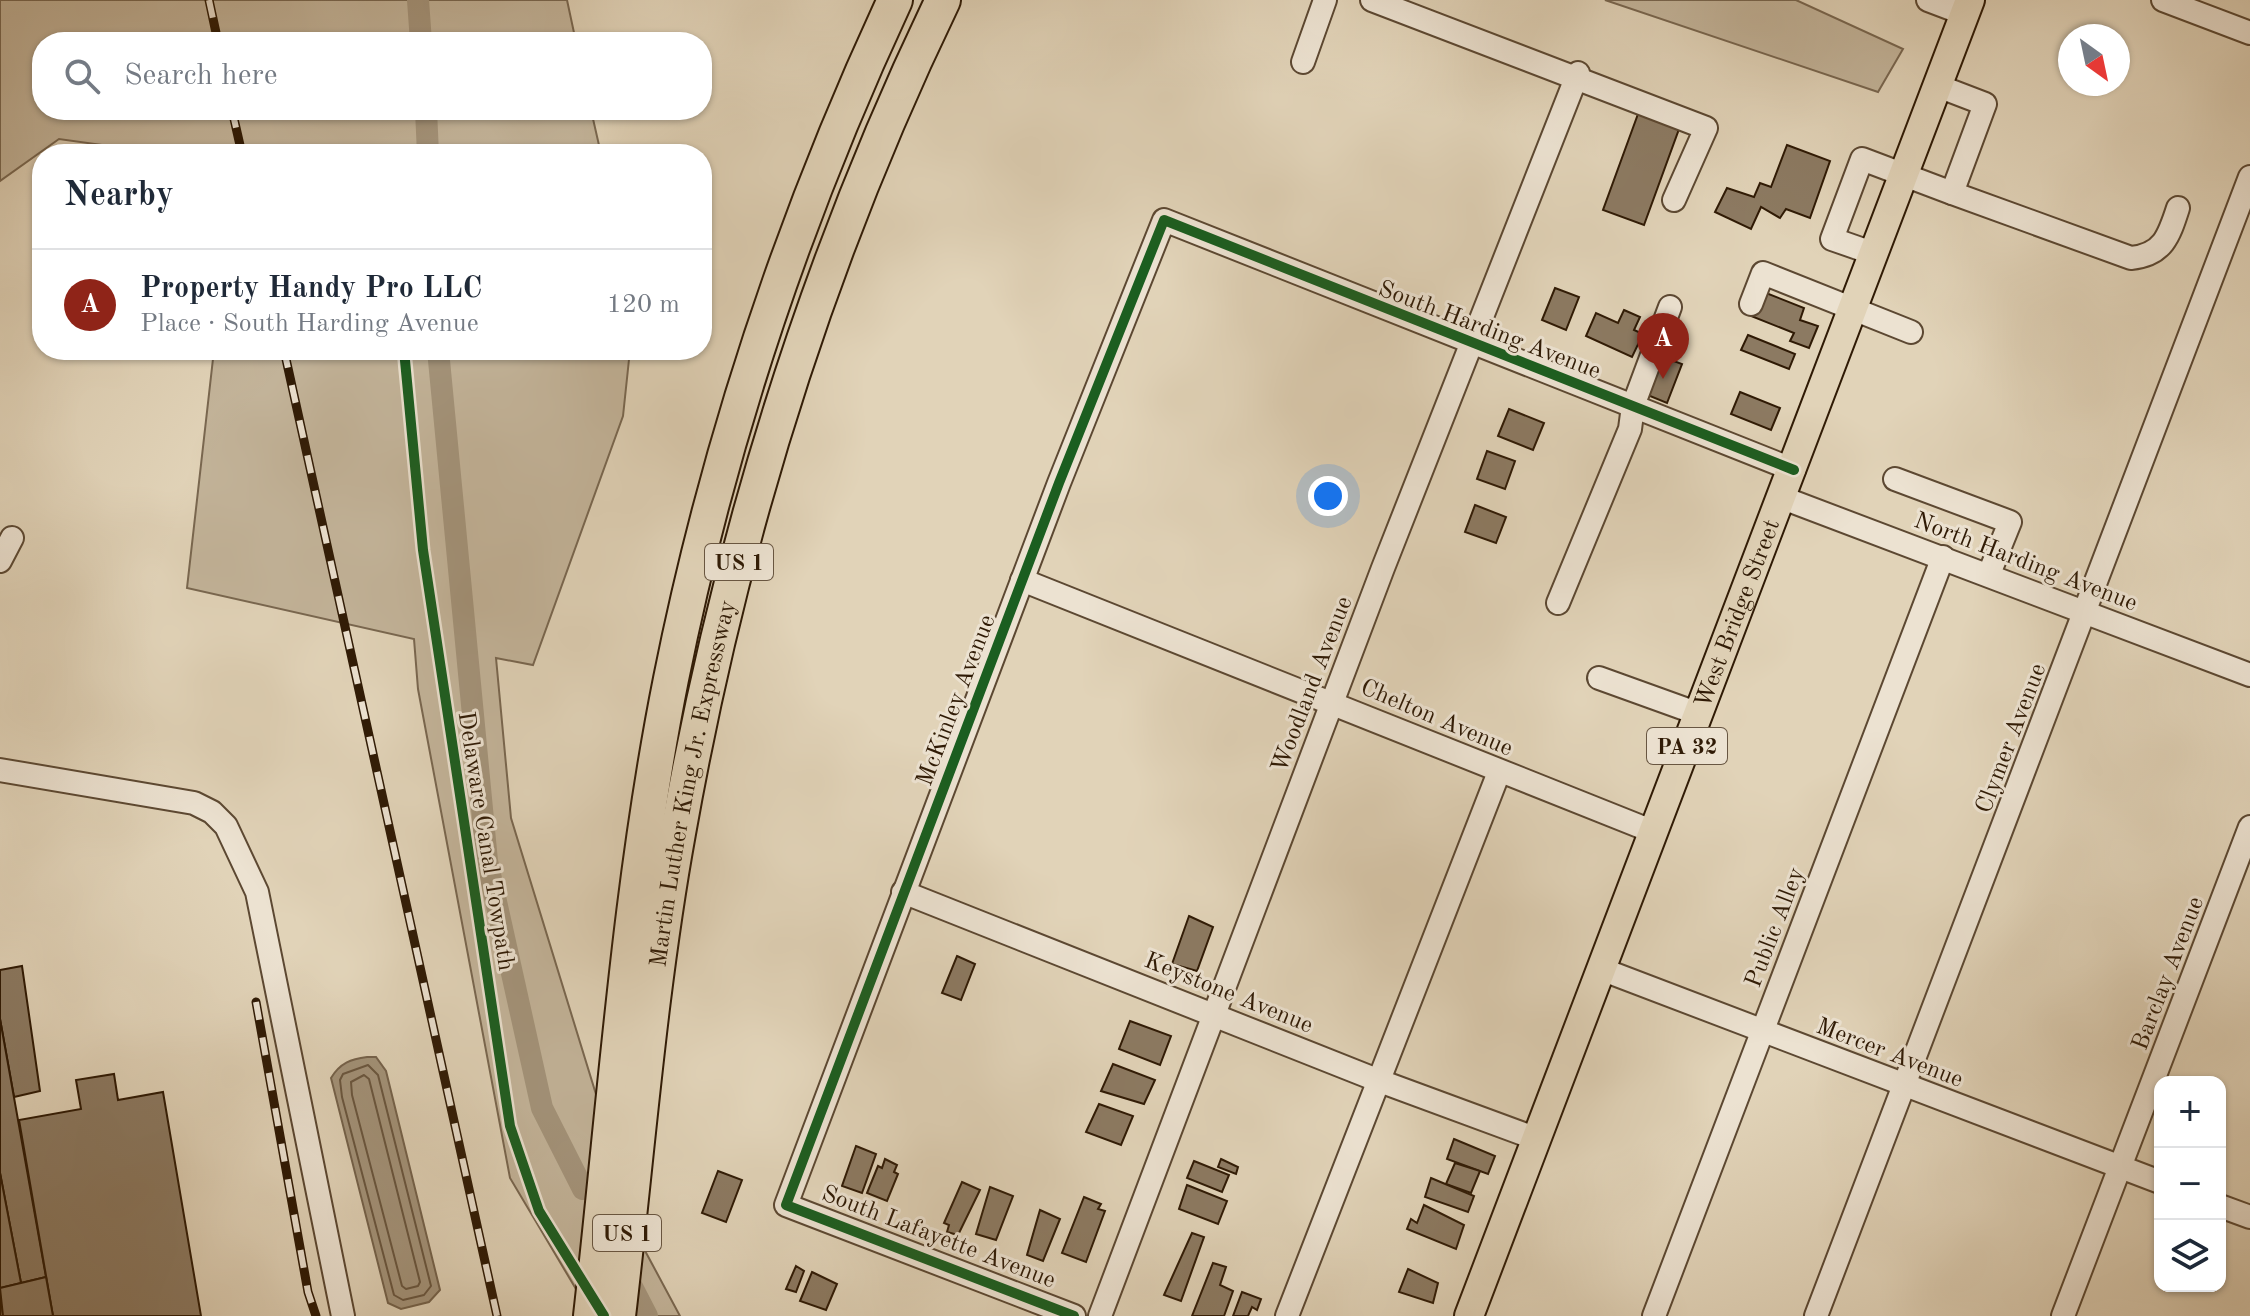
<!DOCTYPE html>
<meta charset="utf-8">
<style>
:root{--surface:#fff;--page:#f2f2f3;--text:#1f2937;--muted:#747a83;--line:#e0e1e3;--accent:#8f2418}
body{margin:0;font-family:"Old Standard TT",serif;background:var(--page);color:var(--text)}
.controls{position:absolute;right:24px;bottom:24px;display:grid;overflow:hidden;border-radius:16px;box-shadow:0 2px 6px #0004}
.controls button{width:72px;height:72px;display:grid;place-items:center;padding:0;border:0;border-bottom:2px solid var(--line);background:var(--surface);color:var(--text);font:40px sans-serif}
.compass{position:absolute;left:2058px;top:24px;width:72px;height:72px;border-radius:50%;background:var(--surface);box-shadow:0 2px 6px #0004;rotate:147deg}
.you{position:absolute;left:1328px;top:496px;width:28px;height:28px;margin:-20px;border:6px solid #fff;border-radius:50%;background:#1a73e8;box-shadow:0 0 0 12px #1a73e833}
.badge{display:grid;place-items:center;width:52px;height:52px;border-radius:50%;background:var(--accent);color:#fff;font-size:26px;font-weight:700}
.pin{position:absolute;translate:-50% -66px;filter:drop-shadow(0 2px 4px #0008)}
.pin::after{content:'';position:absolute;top:42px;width:28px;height:24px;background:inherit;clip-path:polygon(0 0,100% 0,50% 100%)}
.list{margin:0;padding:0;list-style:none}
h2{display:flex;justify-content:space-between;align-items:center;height:104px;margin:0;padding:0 32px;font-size:34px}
h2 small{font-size:26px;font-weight:400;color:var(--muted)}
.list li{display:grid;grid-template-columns:52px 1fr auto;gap:24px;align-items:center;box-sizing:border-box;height:112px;padding:0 32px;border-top:2px solid var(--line)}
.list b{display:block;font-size:30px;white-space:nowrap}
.list p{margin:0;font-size:26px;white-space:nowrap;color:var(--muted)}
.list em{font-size:26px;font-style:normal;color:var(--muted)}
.icon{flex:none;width:44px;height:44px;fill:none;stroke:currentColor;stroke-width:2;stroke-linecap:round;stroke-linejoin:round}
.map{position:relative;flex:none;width:2250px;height:1316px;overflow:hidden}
.search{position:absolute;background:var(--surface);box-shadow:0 2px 6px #0004;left:32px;top:32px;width:680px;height:88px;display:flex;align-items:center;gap:20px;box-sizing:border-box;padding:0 28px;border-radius:32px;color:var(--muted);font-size:30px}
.panel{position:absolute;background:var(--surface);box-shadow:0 2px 6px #0004;left:32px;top:144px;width:680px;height:216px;border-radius:32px}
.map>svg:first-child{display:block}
.green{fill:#c3b49a;stroke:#796750;stroke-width:2}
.water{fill:#a4947b;stroke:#75634c;stroke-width:2}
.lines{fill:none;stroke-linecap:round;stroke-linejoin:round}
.shore{stroke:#6a5740;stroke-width:2}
.canal{stroke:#a4947b;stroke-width:22}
.building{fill:#8c7a62;stroke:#2f1a05;stroke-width:2}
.minor-casing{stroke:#5c4832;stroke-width:26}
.major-casing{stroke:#2f1a05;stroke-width:32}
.highway-casing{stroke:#2f1a05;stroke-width:38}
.minor{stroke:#ece2d1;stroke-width:22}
.major{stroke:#e1d3b8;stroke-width:28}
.highway{stroke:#e1d3b8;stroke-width:34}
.rail-casing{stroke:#2f1a05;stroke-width:9}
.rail{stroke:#ece2d1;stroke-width:6;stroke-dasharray:18;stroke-linecap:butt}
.cycleway-casing{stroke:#ece2d1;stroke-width:15}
.cycleway{stroke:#1b5e20;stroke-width:10}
.labels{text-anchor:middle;stroke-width:6;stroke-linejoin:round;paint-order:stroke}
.shield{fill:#ece2d1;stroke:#685642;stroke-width:2}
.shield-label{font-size:22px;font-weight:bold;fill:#2f1a05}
.street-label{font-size:24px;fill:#2f1a05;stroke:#ece2d1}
</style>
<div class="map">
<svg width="2250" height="1316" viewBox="0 0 2250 1316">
<rect width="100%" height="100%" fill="#e1d3b8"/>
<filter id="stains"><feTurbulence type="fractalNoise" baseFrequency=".0025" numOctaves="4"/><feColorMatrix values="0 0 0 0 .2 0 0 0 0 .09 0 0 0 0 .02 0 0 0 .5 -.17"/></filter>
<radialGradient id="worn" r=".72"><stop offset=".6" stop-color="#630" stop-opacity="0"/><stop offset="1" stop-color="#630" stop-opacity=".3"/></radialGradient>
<g class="green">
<path d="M 0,0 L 567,0 L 576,42 L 42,42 L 42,110 L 591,110 L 601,154 L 167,154 L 59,139 L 0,181 Z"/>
<path d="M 1605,0 L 1796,0 L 1903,49 L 1878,92 Z"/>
<path d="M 214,350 L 630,350 L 623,416 L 533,665 L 496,658 L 511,818 L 643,1247 L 680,1316 L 592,1316 L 510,1178 L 418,689 L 414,639 L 187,588 Z"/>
</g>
<path class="water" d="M 367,1057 L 376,1057 L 386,1071 L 440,1290 L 429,1302 L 401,1309 L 388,1303 L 331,1078 C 340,1063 351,1059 367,1057 Z"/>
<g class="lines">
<g class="shore">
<path d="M 368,1065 L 378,1075 L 431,1286 L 424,1295 L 403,1300 L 394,1295 L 342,1097 L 340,1080 L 343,1074 Z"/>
<path d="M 364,1075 L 369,1079 L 420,1282 L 418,1286 L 406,1289 L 402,1286 L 352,1095 L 351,1082 Z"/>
</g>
<g class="canal">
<path d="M 418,0 L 421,42"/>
<path d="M 426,110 L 428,154"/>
<path d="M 438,350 L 487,861 L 542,1108 L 583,1189"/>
<path d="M 630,1283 L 647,1316"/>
</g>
</g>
<g class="building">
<path d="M 1638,114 L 1679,129 L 1644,225 L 1603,210 Z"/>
<path d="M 1787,145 L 1830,161 L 1810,218 L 1786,209 L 1780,218 L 1761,207 L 1751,229 L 1715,212 L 1727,188 L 1754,197 L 1760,183 L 1771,187 Z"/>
<path d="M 1555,288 L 1579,297 L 1566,330 L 1542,320 Z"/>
<path d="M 1761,291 L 1804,308 L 1800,320 L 1818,326 L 1809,348 L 1790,341 L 1794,333 L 1751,316 Z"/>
<path d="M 1624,310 L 1640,317 L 1634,330 L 1643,334 L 1632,357 L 1586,336 L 1596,313 L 1618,323 Z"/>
<path d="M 1748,335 L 1795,354 L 1789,369 L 1741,350 Z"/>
<path d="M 1660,356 L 1682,364 L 1667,403 L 1645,394 Z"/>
<path d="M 1740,392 L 1780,408 L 1771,430 L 1731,414 Z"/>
<path d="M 1509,409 L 1544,423 L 1533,450 L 1498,436 Z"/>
<path d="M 1487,451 L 1515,461 L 1505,489 L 1477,479 Z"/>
<path d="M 1475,505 L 1506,517 L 1496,543 L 1465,532 Z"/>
<path d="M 1189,916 L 1213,927 L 1197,971 L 1172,964 Z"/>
<path d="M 957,956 L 975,964 L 961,1000 L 942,993 Z"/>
<path d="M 22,966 L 40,1091 L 14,1097 L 0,1019 L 0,970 Z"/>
<path d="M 0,1019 L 46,1277 L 21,1283 L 0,1173 Z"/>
<path d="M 1130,1021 L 1171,1036 L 1160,1065 L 1119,1049 Z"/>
<path d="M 1113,1064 L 1155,1080 L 1144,1104 L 1101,1091 Z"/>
<path d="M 114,1074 L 118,1100 L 163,1092 L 201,1316 L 53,1316 L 19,1120 L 81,1109 L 76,1080 Z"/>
<path d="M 1099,1104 L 1133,1116 L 1121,1145 L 1086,1132 Z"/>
<path d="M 1454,1139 L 1495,1156 L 1488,1174 L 1447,1159 Z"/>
<path d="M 856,1146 L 876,1154 L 862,1193 L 842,1186 Z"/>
<path d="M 885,1159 L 897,1165 L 894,1172 L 898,1174 L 887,1201 L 867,1193 L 878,1166 L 882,1168 Z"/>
<path d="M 1221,1159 L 1238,1167 L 1236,1174 L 1218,1167 Z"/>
<path d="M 1194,1161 L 1229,1175 L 1222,1192 L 1187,1178 Z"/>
<path d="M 1455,1163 L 1480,1171 L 1471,1193 L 1446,1184 Z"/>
<path d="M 718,1171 L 742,1180 L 726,1222 L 702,1213 Z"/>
<path d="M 0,1173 L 21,1283 L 0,1288 L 3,1316 L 0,1316 Z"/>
<path d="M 1431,1178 L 1474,1196 L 1468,1212 L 1425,1197 Z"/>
<path d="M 962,1182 L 980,1190 L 958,1235 L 947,1232 L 949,1225 L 944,1223 Z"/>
<path d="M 1187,1185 L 1227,1201 L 1218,1224 L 1179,1209 Z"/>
<path d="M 990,1187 L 1013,1196 L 996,1240 L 976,1234 Z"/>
<path d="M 1084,1197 L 1101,1204 L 1098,1209 L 1105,1211 L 1086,1262 L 1062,1253 Z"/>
<path d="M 1424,1205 L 1464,1225 L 1456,1249 L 1407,1229 L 1411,1219 L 1417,1223 Z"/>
<path d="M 1040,1210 L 1060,1219 L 1043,1261 L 1027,1255 Z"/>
<path d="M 1192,1233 L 1204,1237 L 1181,1301 L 1164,1295 Z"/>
<path d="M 1213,1263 L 1226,1267 L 1220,1285 L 1233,1291 L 1224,1316 L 1192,1316 Z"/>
<path d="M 796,1266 L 804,1271 L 796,1292 L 786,1289 Z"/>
<path d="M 1408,1269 L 1438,1283 L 1433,1303 L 1399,1292 Z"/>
<path d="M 812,1272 L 837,1284 L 826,1310 L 800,1301 Z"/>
<path d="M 46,1277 L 53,1316 L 3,1316 L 0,1288 Z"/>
<path d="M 1242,1292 L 1261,1299 L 1257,1310 L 1252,1307 L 1248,1316 L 1233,1316 Z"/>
</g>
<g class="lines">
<defs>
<g id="minor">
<path d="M 1372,0 L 1706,128 L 1674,200"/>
<path d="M 1928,0 L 1965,14"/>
<path d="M 2163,0 L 2250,33"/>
<path d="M 1303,62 L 1325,0"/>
<path d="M 1952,193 L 2131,258 C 2163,255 2169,236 2178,208"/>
<path d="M 1875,254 L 1832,239 L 1862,159 L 1952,193 L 1985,104 L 1938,86"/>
<path d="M 1751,304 L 1763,273 L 1911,332"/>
<path d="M 1895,479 L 2010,522 L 1989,574"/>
<path d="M 1783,498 L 2250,675"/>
<path d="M 0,561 L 12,538"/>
<path d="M 1022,580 L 1654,832"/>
<path d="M 1558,603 L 1630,429 L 1633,406 L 1670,307"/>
<path d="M 1599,678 L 1699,714"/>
<path d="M 0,770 L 194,803 L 212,812 L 226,826 L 257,892 L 343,1316"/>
<path d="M 903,892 L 1377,1080 L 1537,1139"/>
<path d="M 1601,969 L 2160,1182"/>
<path d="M 2220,1206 L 2250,1217"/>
<path d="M 1074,1316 L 786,1205 L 1059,483 L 1164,220 L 1794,470"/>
<path d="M 1100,1316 L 1383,568 L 1578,73"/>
<path d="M 1287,1316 L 1499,772"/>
<path d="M 1654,1316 L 1943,557"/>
<path d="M 1816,1316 L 2250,177"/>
<path d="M 2063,1316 L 2250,827"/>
</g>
<g id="major">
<path id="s1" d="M 1469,1316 L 1970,0"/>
</g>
<g id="highway">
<path d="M 591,1316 C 615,1104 629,889 671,679 C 718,444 794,217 895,0"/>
<path id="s2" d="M 618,1316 C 637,1155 649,993 678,833 C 729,546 816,263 943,0"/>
</g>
</defs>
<use href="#minor" class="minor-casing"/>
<use href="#major" class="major-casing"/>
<use href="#highway" class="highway-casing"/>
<use href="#minor" class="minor"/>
<use href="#major" class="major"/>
<use href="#highway" class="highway"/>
<defs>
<g id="rail">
<path d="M 209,0 L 218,42"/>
<path d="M 232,110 L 242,154"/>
<path d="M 284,350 L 497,1316"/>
<path d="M 256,1002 L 308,1292 L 316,1316"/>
</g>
</defs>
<use href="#rail" class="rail-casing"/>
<use href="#rail" class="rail"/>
<defs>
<g id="cycleway">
<path d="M 404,350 L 423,550 L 510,1126 L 539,1211 L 604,1316"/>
<path d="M 1074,1316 L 786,1205 L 1059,483 L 1164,220 L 1794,470"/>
</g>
</defs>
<use href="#cycleway" class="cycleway-casing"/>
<use href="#cycleway" class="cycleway"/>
</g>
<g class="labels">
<g class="shield">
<rect x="705" y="544" width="68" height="36" rx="6"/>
<rect x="1647" y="728" width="80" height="36" rx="6"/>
<rect x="593" y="1215" width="68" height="36" rx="6"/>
</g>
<g class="shield-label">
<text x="739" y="570">US 1</text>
<text x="1687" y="754">PA 32</text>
<text x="627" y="1241">US 1</text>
</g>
<g class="street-label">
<text transform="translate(1490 329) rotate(21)" y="8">South Harding Avenue</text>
<text transform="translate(2026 561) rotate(21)" y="8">North Harding Avenue</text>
<text dy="8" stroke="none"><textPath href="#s1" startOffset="752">West Bridge Street</textPath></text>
<text transform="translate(1311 684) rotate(-69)" y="8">Woodland Avenue</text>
<text transform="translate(955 700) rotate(-69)" y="8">McKinley Avenue</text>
<text transform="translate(1437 717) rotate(23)" y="8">Chelton Avenue</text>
<text transform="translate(2010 738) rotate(-69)" y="8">Clymer Avenue</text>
<text dy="8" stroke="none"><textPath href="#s2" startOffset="538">Martin Luther King Jr. Expressway</textPath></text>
<text transform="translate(487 841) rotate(81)" y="8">Delaware Canal Towpath</text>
<text transform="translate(1774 927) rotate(-69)" y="8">Public Alley</text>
<text transform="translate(2167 973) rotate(-69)" y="8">Barclay Avenue</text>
<text transform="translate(1229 992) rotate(22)" y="8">Keystone Avenue</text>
<text transform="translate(1890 1052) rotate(21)" y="8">Mercer Avenue</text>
<text transform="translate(939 1236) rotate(21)" y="8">South Lafayette Avenue</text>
</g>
</g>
<rect width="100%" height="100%" filter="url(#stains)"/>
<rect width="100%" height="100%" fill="url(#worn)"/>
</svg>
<div class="controls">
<button>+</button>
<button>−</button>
<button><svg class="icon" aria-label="layers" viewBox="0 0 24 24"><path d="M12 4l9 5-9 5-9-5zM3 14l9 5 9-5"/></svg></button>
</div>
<svg class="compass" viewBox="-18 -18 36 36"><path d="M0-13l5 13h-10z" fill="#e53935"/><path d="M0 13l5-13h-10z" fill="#747a83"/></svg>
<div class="you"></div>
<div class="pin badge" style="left:1663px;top:379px">A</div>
<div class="search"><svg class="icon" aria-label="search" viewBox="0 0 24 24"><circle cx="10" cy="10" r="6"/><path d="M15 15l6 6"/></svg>Search here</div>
<section class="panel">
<h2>Nearby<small></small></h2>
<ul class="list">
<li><span class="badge">A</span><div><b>Property Handy Pro LLC</b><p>Place · South Harding Avenue</p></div><em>120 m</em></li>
</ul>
</section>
</div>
